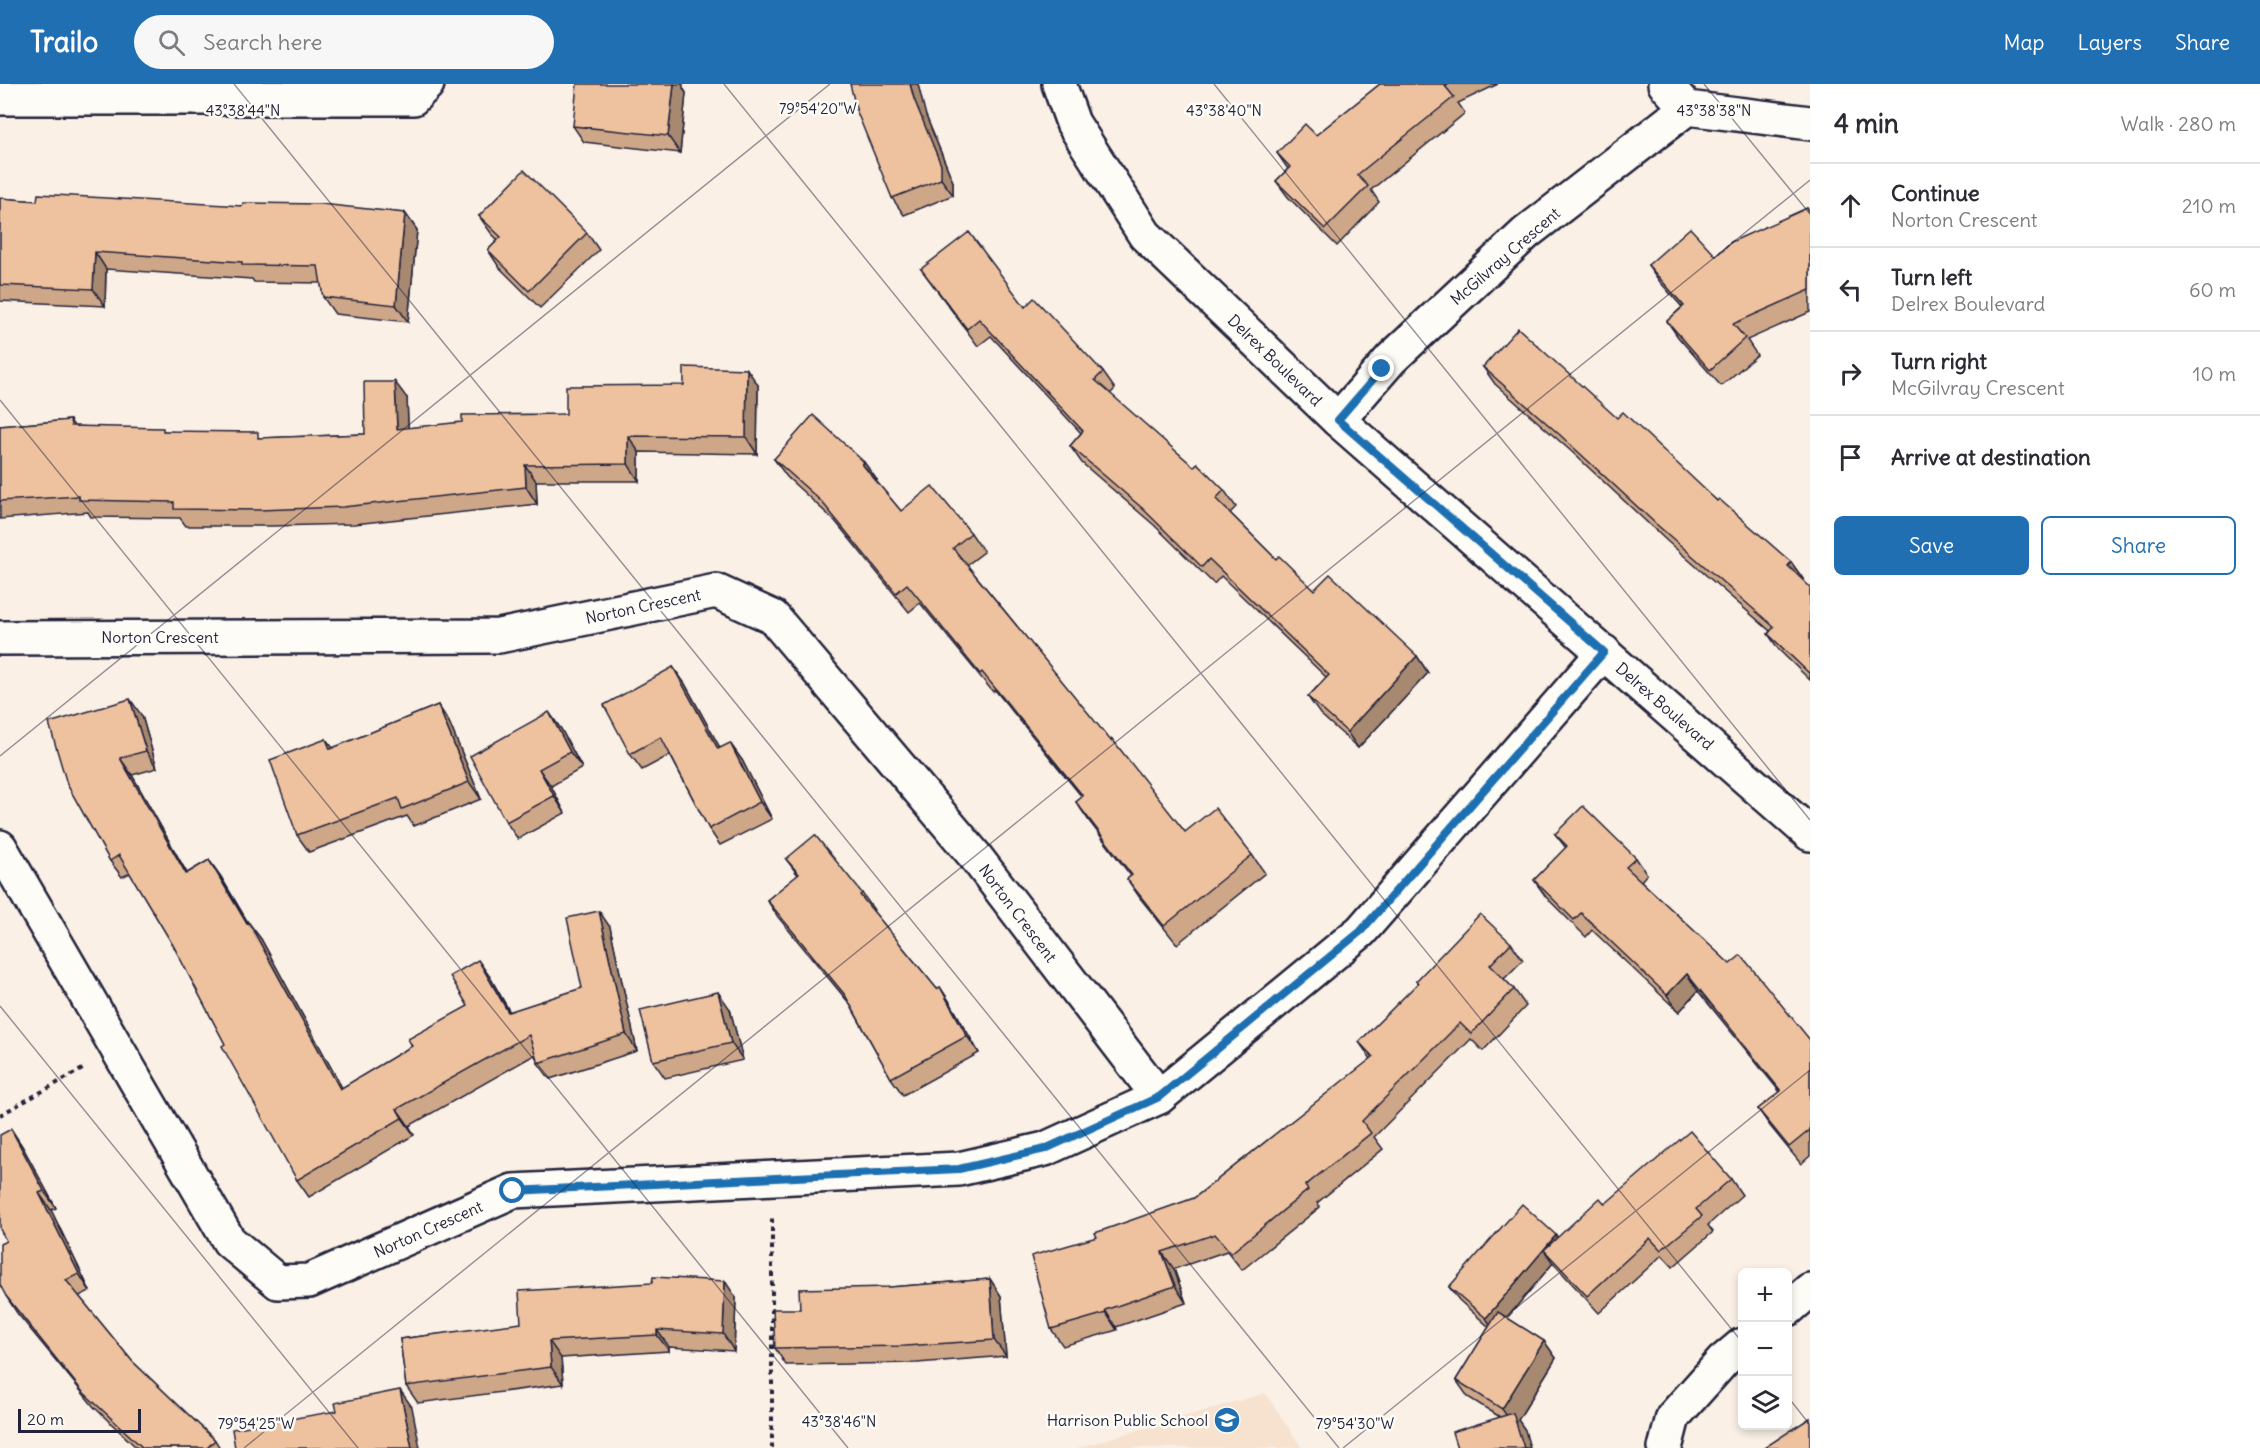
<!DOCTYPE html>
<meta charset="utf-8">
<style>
:root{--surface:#fff;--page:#f7f7f7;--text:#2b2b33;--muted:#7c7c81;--line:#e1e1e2;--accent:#1f6fb2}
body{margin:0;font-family:Delius,sans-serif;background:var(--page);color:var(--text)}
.controls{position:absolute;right:18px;bottom:18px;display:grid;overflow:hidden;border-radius:9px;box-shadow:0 3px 9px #0003}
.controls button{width:54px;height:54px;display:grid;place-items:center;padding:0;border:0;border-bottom:2px solid var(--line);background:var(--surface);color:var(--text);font:30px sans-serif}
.scale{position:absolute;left:18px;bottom:15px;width:123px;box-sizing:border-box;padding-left:6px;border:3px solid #22223b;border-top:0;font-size:16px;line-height:21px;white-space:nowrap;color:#22223b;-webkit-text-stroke:4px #fdfcf7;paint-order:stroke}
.stop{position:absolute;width:18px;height:18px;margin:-14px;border:4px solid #1f6fb2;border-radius:50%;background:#fff}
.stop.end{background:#1f6fb2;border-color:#fff;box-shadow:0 2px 6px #0008}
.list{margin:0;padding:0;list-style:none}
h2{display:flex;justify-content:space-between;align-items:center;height:78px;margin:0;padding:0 24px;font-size:26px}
h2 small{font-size:20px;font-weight:400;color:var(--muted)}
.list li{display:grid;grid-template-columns:39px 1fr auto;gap:18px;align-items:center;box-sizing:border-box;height:84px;padding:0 24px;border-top:2px solid var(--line)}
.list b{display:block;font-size:22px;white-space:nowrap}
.list p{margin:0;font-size:20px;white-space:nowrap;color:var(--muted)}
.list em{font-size:20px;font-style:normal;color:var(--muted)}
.actions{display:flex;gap:12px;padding:18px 24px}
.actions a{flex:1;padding:14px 0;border:2px solid var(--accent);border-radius:9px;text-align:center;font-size:21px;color:var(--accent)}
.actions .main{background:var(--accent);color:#fff}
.icon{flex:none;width:33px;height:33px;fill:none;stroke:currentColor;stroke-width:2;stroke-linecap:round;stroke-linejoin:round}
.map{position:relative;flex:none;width:1810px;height:1364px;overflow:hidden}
header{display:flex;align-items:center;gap:36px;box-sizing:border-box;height:84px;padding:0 30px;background:var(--accent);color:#fff}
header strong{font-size:28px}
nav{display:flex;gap:33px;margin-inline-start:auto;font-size:21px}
.search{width:420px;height:54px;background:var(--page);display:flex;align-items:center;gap:15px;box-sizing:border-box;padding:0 21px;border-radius:33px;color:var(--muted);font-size:22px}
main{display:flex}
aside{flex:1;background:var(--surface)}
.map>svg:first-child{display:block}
.built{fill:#f7e2d0}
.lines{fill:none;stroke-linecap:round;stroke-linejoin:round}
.minor-casing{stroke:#22223b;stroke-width:38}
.tertiary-casing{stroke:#22223b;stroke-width:38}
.path{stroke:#22223b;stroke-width:4;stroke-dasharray:4.5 4.5;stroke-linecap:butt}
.minor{stroke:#fdfcf7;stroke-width:33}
.tertiary{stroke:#fdfcf7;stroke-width:33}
.wall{fill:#cea789;stroke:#22223b;stroke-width:1.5}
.shaded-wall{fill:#a7886f;stroke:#22223b;stroke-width:1.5}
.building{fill:#efc29f;stroke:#22223b;stroke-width:1.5}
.route{stroke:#1f6fb2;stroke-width:8}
.ticks{fill:none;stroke:#22223b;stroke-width:1.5;stroke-opacity:0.45}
.labels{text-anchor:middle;stroke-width:5;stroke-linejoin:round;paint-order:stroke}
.street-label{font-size:16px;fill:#22223b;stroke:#fdfcf7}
.poi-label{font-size:16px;fill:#22223b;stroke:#fdfcf7;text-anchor:end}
.ticks-label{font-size:15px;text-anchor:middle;fill:#22223b;stroke:#fdfcf7;stroke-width:5;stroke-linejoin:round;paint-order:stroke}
</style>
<header>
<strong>Trailo</strong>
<div class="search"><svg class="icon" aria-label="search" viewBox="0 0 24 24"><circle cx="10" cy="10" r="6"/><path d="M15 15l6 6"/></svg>Search here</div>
<nav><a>Map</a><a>Layers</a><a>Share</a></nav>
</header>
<main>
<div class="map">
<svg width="1810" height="1364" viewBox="0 0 1810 1364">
<rect width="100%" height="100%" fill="#faf0e5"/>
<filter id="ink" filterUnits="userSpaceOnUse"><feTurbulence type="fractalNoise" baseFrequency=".0167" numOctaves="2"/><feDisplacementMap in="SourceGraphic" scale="12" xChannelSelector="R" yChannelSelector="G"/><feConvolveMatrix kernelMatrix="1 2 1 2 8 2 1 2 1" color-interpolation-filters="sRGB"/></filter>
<g filter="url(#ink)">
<path class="built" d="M 1265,1309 L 1302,1364 L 1077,1364 Z"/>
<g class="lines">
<defs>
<g id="minor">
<path d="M 1665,0 L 1687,24 L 1810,39"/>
<path d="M 0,14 L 413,14 L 427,0"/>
<path d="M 1338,336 L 1391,275 L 1526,149 L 1687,24"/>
<path d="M 0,554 L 499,552 L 716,507 L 773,533 L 975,772 L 1159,1013"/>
<path d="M 0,763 L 229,1157 L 278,1198 L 309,1197 L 513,1107 L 959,1085 L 1045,1065 L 1159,1013 L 1361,847 L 1604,568"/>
<path d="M 1788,1225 L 1810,1206"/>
<path d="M 1665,1364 L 1673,1333 L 1723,1277 L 1742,1261"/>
</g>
<path id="tertiary" d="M 1059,0 L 1073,39 L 1145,151 L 1338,336 L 1810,750"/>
</defs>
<use href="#minor" class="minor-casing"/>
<use href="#tertiary" class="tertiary-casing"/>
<g class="path">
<path d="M 0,1031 L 86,983"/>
<path d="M 772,1364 L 772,1131"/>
</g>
<use href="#minor" class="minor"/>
<use href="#tertiary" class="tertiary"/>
</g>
<g class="wall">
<path d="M 1380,0 L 1498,0 L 1458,19 L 1465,29 L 1371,106 L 1379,118 L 1337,162 L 1288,113 L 1276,97 L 1288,85 L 1277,69 L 1316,51 Z"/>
<path d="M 683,4 L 686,9 L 680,69 L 584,58 L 573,42 Z"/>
<path d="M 926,32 L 953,98 L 953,111 L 904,131 L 892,114 Z"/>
<path d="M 0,114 L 37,117 L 242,122 L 405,129 L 417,146 L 408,238 L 335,230 L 323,213 L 321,199 L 254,198 L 252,195 L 106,185 L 105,222 L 0,217 Z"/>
<path d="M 1807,124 L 1810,129 L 1810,228 L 1747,256 L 1757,271 L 1721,302 L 1678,253 L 1667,237 L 1682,223 L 1660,198 L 1648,181 L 1716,172 Z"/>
<path d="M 479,132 L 587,149 L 599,166 L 540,224 L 499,183 L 488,166 L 498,156 L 491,149 Z"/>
<path d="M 921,185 L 1025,223 L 1103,288 L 1115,305 L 1110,310 L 1194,383 L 1224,406 L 1236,423 L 1230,429 L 1276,475 L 1314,506 L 1417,572 L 1428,589 L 1358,664 L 1320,630 L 1308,613 L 1326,593 L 1221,492 L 1214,500 L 1154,441 L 1082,379 L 1070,362 L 1081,349 L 991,252 L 978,262 Z"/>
<path d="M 1483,283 L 1617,334 L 1791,478 L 1803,495 L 1802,496 L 1810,503 L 1810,596 L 1779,566 L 1768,550 L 1770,547 L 1667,457 L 1572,368 L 1495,300 Z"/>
<path d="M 758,301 L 757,370 L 639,368 L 639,397 L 536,397 L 537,420 L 354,440 L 271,442 L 186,442 L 180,434 L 91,433 L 88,428 L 0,435 L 0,342 L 70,336 L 74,342 L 165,347 L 262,354 L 365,350 L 407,314 L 408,344 L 566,330 Z"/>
<path d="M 774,375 L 877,396 L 876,397 L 901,427 L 971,449 L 984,468 L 967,481 L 1185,748 L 1252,771 L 1265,789 L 1177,860 L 1140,814 L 1127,795 L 1131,792 L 1089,737 L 1076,718 L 1082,713 L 995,606 L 993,608 L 920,519 L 909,528 L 835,437 L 787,393 Z"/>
<path d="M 673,583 L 685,600 L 720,664 L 742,676 L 772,735 L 720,761 L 709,745 L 670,671 L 642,686 L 630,670 Z"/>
<path d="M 438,621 L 449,638 L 481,715 L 414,742 L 407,732 L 309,768 L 297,751 L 326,655 L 333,664 Z"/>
<path d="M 142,632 L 157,684 L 132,691 L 187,789 L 209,776 L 221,793 L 248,839 L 261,855 L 342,1004 L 412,962 L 468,922 L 490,893 L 510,928 L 582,904 L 610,843 L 637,967 L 550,995 L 538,979 L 536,970 L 409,1042 L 414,1051 L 309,1113 L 297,1096 L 173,861 L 130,789 L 122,793 L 110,777 L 67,700 Z"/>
<path d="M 561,645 L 582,684 L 551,702 L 565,729 L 518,755 L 506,738 Z"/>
<path d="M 1555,750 L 1636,774 L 1647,790 L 1641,797 L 1810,956 L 1810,1072 L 1801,1080 L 1770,1042 L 1758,1025 L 1780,1008 L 1698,907 L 1679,928 L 1592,846 L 1586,853 L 1546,813 L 1534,796 L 1566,764 Z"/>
<path d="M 786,775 L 862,809 L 874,826 L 873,827 L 937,905 L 940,903 L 951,920 L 979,969 L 903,1011 L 891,994 L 849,919 L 778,833 L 767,816 L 798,791 Z"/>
<path d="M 1511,859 L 1523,876 L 1504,895 L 1514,905 L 1526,922 L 1483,967 L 1471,955 L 1374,1053 L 1383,1065 L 1317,1119 L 1320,1123 L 1242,1186 L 1227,1167 L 1174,1185 L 1186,1219 L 1116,1243 L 1117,1246 L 1063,1262 L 1051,1245 L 1097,1153 L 1194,1114 L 1371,975 L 1359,958 L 1418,900 L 1416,897 Z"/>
<path d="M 730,925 L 743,976 L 665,994 L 653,977 Z"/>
<path d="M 11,1045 L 22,1062 L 56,1124 L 51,1126 L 90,1207 L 79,1212 L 132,1277 L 215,1356 L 220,1364 L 137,1364 L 94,1323 L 17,1229 L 6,1212 L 6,1157 Z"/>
<path d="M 1731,1095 L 1742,1111 L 1708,1141 L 1713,1148 L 1673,1183 L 1662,1171 L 1599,1229 L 1553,1179 L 1507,1234 L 1544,1257 L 1556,1274 L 1518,1336 L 1525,1346 L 1500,1333 L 1468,1313 L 1456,1296 L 1489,1243 L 1459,1216 L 1449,1203 L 1556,1151 L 1557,1154 L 1605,1120 Z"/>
<path d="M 990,1195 L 1001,1212 L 1006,1272 L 917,1279 L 786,1281 L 775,1264 L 800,1225 L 890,1203 Z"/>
<path d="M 736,1214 L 734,1267 L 669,1263 L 669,1267 L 561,1274 L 563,1300 L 418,1319 L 406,1302 L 400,1255 Z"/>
</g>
<g class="shaded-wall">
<path d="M 674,0 L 683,0 L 683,4 L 686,9 L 680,69 L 668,52 Z"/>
<path d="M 910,0 L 918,0 L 926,32 L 953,98 L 953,111 L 941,95 L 914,15 Z"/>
<path d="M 405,129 L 417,146 L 408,238 L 396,221 Z"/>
<path d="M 95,168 L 106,185 L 105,222 L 93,205 Z"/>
<path d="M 747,285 L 758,301 L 757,370 L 746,353 Z"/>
<path d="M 395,298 L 407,314 L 409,362 L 397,345 Z"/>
<path d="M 628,352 L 639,368 L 639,397 L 628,380 Z"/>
<path d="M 864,378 L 877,396 L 875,398 L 862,380 Z"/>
<path d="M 525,381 L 536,397 L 537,420 L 526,403 Z"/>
<path d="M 1791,478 L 1803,495 L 1799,499 L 1788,482 Z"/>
<path d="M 1417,572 L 1428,589 L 1358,664 L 1347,648 Z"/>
<path d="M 673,583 L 685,600 L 730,682 L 718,665 Z"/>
<path d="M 130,615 L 142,632 L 157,684 L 146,667 Z"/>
<path d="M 438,621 L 449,638 L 481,715 L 469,698 Z"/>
<path d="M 549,628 L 561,645 L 582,684 L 570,668 Z"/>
<path d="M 730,659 L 742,676 L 772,735 L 760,718 Z"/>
<path d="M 120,674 L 132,691 L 197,807 L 186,790 Z"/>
<path d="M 539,685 L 551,702 L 565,729 L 554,712 Z"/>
<path d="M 209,776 L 221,793 L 259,857 L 247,840 Z"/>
<path d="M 599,827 L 610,843 L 637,967 L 626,950 Z"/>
<path d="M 249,839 L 261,855 L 352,1022 L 340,1005 Z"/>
<path d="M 478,876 L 490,893 L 519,945 L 508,928 Z"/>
<path d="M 1687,890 L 1698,907 L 1679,928 L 1667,911 Z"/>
<path d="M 940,903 L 951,920 L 979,969 L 967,952 Z"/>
<path d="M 718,908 L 730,925 L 743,976 L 731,959 Z"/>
<path d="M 397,1025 L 409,1042 L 414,1051 L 402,1034 Z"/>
<path d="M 11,1045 L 22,1062 L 56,1124 L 44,1107 Z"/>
<path d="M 39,1109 L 51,1126 L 90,1207 L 79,1190 Z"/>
<path d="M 1556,1151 L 1565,1164 L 1544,1166 L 1553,1179 L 1495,1248 L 1486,1234 Z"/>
<path d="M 1162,1168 L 1174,1185 L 1186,1219 L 1175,1202 Z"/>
<path d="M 990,1195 L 1001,1212 L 1006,1272 L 994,1256 Z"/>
<path d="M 725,1197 L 736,1214 L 734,1267 L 723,1250 Z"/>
<path d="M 1105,1226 L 1116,1243 L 1117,1246 L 1106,1229 Z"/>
<path d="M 657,1246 L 669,1263 L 669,1267 L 657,1251 Z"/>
<path d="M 549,1257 L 561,1274 L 563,1300 L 551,1283 Z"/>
<path d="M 1544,1257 L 1556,1274 L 1518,1336 L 1525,1346 L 1530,1364 L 1524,1364 L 1514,1342 L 1502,1325 Z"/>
<path d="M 400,1306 L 412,1323 L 420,1364 L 412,1364 Z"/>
</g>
<g class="building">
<path d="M 577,0 L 674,0 L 668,52 L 573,42 Z"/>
<path d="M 850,0 L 910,0 L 914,15 L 941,81 L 941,95 L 892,114 L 857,28 Z"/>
<path d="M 1380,0 L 1450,0 L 1445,2 L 1454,13 L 1357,91 L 1368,102 L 1325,145 L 1276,97 L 1290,83 L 1277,69 L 1305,40 L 1316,51 Z"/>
<path d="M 524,86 L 587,149 L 529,207 L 488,166 L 501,153 L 479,132 Z"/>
<path d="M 38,110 L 242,122 L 243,119 L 321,120 L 405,129 L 396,221 L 323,213 L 318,182 L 242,181 L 242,178 L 95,168 L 93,205 L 0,201 L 0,114 L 37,117 Z"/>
<path d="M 1807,124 L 1810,131 L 1810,206 L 1733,240 L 1745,254 L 1710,286 L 1667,237 L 1684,222 L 1648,181 L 1690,144 L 1716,172 L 1731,158 Z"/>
<path d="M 969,148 L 1025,223 L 1034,214 L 1103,288 L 1095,296 L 1194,383 L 1197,379 L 1224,406 L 1216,415 L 1276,475 L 1279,472 L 1314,506 L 1330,490 L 1417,572 L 1347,648 L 1308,613 L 1329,591 L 1209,475 L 1202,483 L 1142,424 L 1070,362 L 1083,347 L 979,235 L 967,245 L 921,185 Z"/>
<path d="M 1518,244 L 1617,334 L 1623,328 L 1717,417 L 1719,415 L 1791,478 L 1788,482 L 1810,503 L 1810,590 L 1768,550 L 1774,543 L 1656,440 L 1560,351 L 1483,283 Z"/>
<path d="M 684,283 L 747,285 L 746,353 L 628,352 L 628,380 L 525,381 L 526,403 L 343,423 L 259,426 L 174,425 L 174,418 L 79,416 L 79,412 L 0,417 L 0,342 L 70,336 L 71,342 L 163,344 L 163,347 L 258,348 L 258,354 L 365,350 L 364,298 L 395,298 L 397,345 L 462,338 L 462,331 L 566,330 L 566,302 L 684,301 Z"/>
<path d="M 813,331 L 864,378 L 862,380 L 901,427 L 932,402 L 971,449 L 953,464 L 1111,657 L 1112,655 L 1185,748 L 1215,724 L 1252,771 L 1164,842 L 1127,795 L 1132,791 L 1076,718 L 1083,712 L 982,588 L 980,590 L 907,500 L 896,509 L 822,418 L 774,375 Z"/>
<path d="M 673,583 L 718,665 L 730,659 L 760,718 L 709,745 L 661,653 L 630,670 L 604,621 Z"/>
<path d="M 130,615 L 146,667 L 120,674 L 186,790 L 209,776 L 247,840 L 249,839 L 340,1005 L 412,962 L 408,955 L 468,922 L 450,892 L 478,876 L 508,928 L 582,904 L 567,834 L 599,827 L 626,950 L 538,979 L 529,951 L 397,1025 L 402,1034 L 297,1096 L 222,962 L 225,960 L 173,861 L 119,771 L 110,777 L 67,700 L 49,639 Z"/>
<path d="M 438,621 L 469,698 L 402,725 L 398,714 L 297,751 L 270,676 L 326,655 L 330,665 Z"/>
<path d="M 549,628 L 570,668 L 539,685 L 554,712 L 506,738 L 470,672 Z"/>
<path d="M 1583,722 L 1636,774 L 1626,783 L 1730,880 L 1741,871 L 1810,956 L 1810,1046 L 1789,1063 L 1758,1025 L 1781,1007 L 1687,890 L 1667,911 L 1581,829 L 1574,836 L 1534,796 L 1567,762 L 1555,750 Z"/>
<path d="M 815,751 L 862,809 L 860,811 L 937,905 L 940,903 L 967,952 L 891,994 L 845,911 L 767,816 L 799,790 L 786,775 Z"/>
<path d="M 1480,830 L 1511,859 L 1490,881 L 1514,905 L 1471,950 L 1460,939 L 1362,1037 L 1371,1049 L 1305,1102 L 1308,1106 L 1231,1169 L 1215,1150 L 1162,1168 L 1175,1202 L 1105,1226 L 1106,1229 L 1051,1245 L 1031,1172 L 1097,1153 L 1095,1149 L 1194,1114 L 1373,973 L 1359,958 L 1418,899 L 1416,897 Z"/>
<path d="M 718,908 L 731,959 L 653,977 L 640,926 Z"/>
<path d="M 11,1045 L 44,1107 L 39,1109 L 79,1190 L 66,1196 L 132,1277 L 215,1356 L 207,1364 L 143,1364 L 82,1307 L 6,1212 L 0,1201 L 0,1160 L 6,1157 L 0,1145 L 0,1051 Z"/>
<path d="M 1690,1047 L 1731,1095 L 1696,1125 L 1702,1132 L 1661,1166 L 1650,1154 L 1587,1212 L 1544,1166 L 1600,1114 L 1605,1120 Z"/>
<path d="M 1522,1120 L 1556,1151 L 1486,1234 L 1449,1203 Z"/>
<path d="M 653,1193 L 725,1197 L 723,1250 L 657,1246 L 657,1251 L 549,1257 L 551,1283 L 406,1302 L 400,1255 L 521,1239 L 519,1207 L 652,1199 Z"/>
<path d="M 990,1195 L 994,1256 L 905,1262 L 775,1264 L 773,1225 L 800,1225 L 799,1205 L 890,1203 Z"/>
<path d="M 1498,1228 L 1544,1257 L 1502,1325 L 1456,1296 Z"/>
<path d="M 400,1306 L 412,1364 L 235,1364 L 232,1345 L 337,1327 L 335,1319 Z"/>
<path d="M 1513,1329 L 1524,1364 L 1457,1364 L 1452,1348 Z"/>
<path d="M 1810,1334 L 1810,1364 L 1764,1364 Z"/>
</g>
</g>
<g class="lines" filter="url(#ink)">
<path class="route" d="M 513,1107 L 959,1085 L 1045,1065 L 1159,1013 L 1361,847 L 1604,568 L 1338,336 L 1382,285"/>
</g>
<path class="ticks" d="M 234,0 L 1339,1364M 724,0 L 1742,1258M 1214,0 L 1810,736M 1704,0 L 1810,130M 0,316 L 848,1364M 0,672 L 830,0M 0,922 L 358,1364M 1788,1313 L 1810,1341M 244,1364 L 1810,96M 1343,1364 L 1810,986"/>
<defs>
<symbol id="school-disc" viewBox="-11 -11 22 22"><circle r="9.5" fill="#1f6fb2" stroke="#fdfcf7"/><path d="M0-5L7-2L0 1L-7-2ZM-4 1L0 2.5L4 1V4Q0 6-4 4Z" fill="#fff"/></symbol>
</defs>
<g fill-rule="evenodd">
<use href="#school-disc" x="1212" y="1321" width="30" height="30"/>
</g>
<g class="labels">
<g class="street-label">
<text transform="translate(1505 172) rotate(-41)" y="6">McGilvray Crescent</text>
<text transform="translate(1275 276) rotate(44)" y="6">Delrex Boulevard</text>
<text transform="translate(643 522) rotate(-12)" y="6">Norton Crescent</text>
<text x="160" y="559">Norton Crescent</text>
<text transform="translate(1665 622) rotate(41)" y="6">Delrex Boulevard</text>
<text transform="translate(1018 829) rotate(53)" y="6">Norton Crescent</text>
<text transform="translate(428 1145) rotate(-24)" y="6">Norton Crescent</text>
</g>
<g class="poi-label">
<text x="1208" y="1342">Harrison Public School</text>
</g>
</g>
<g class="ticks-label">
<text x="818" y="30">79°54'20"W</text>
<text x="243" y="32">43°38'44"N</text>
<text x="1224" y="32">43°38'40"N</text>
<text x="1714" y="32">43°38'38"N</text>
<text x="839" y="1343">43°38'46"N</text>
<text x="256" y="1345">79°54'25"W</text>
<text x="1355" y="1345">79°54'30"W</text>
</g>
</svg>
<div class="controls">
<button>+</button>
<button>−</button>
<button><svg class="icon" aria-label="layers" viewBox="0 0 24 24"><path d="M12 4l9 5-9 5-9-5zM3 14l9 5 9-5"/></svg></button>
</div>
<div class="scale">20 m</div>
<div class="stop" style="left:513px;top:1107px"></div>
<div class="stop end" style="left:1382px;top:285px"></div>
</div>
<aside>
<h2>4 min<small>Walk · 280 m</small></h2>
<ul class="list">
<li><svg class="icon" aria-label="ahead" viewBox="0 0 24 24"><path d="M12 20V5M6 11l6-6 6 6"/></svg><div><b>Continue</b><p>Norton Crescent</p></div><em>210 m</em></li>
<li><svg class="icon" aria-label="left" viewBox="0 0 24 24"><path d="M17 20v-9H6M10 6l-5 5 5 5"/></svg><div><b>Turn left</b><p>Delrex Boulevard</p></div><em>60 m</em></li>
<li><svg class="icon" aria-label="right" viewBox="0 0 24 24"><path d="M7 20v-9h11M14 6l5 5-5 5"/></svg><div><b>Turn right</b><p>McGilvray Crescent</p></div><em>10 m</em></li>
<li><svg class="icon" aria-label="arrive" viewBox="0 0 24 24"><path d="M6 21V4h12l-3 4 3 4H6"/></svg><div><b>Arrive at destination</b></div></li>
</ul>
<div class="actions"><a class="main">Save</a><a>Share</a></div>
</aside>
</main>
